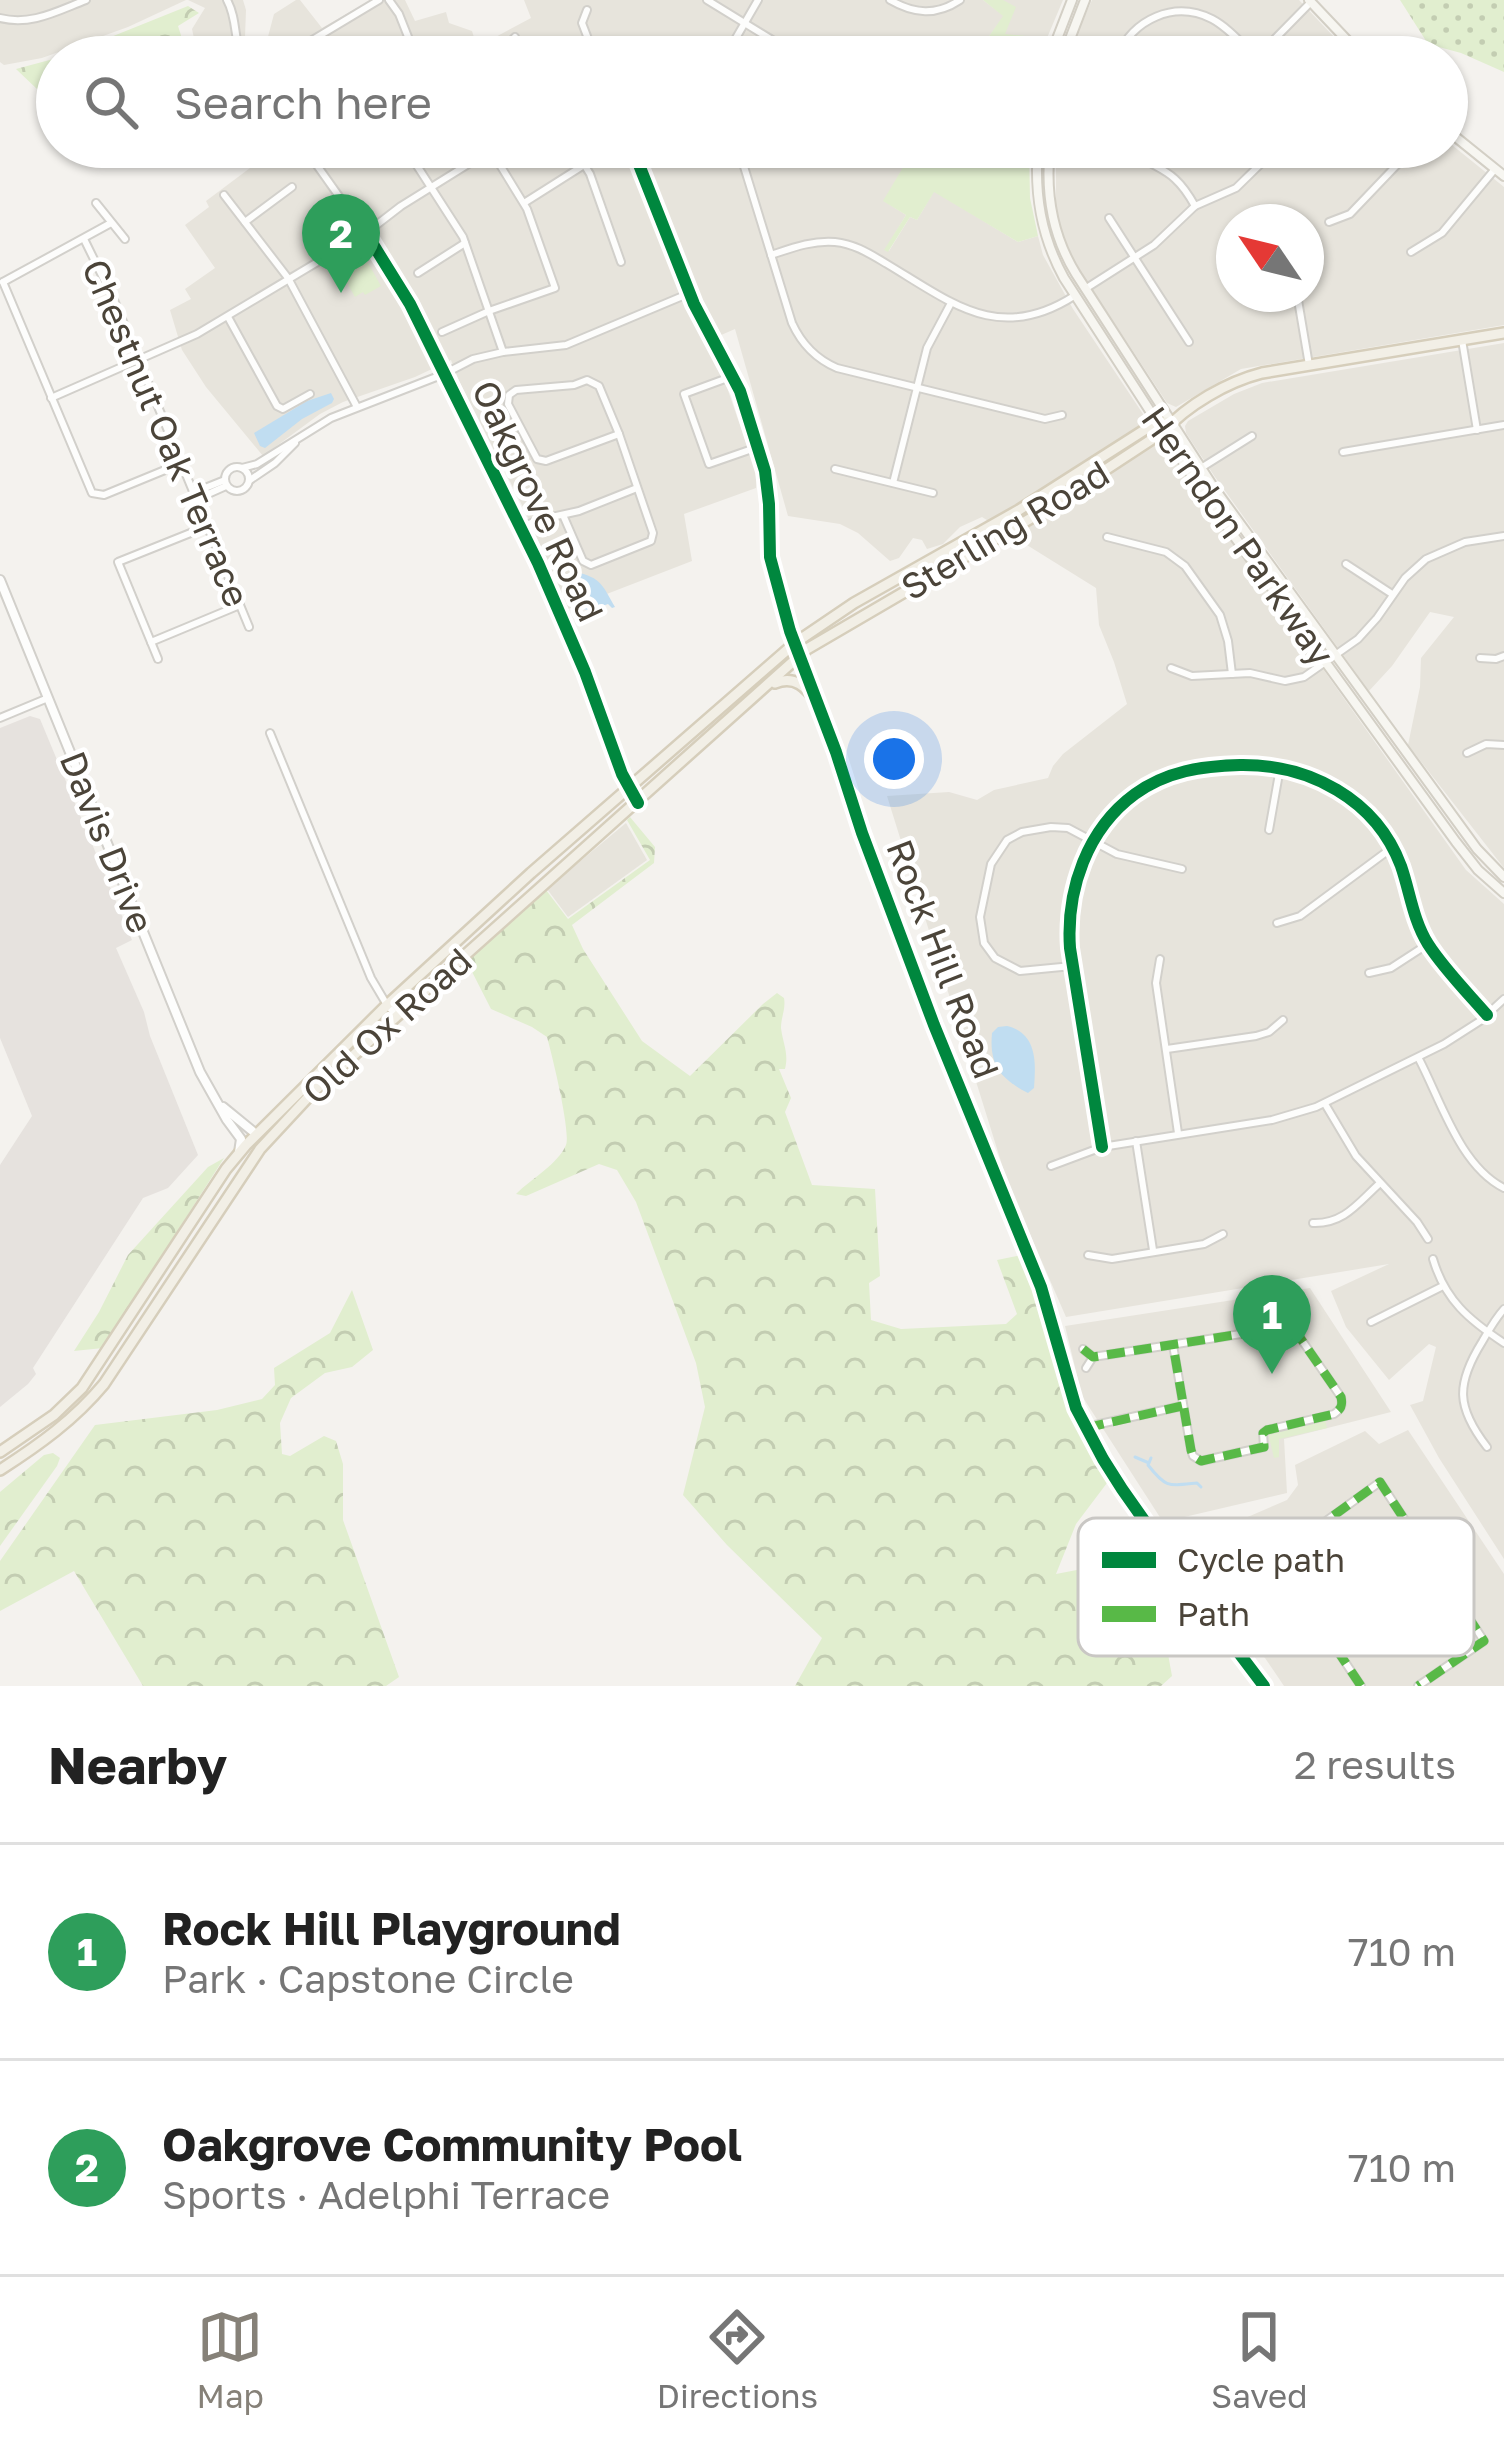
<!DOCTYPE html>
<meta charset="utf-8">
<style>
:root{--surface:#fff;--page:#f6f6f6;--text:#222;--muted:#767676;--line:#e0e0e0;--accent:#868178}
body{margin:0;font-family:"Golos Text",sans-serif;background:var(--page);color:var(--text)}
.compass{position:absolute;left:1216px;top:204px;width:108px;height:108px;border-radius:50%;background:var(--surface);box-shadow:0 3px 9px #0004;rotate:305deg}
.you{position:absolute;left:894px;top:759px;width:42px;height:42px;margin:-30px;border:9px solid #fff;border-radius:50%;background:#1a73e8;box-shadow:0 0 0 18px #1a73e833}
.badge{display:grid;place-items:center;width:78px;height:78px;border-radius:50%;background:var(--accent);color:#fff;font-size:39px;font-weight:700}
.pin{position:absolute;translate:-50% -99px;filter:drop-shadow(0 3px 6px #0008)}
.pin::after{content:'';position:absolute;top:63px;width:42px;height:36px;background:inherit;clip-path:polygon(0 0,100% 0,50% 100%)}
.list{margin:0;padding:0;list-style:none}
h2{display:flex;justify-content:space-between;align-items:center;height:156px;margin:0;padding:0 48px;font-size:51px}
h2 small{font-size:39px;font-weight:400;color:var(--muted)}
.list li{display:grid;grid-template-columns:78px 1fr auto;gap:36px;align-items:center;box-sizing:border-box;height:216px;padding:0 48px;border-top:3px solid var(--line)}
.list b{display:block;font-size:45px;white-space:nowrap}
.list p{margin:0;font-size:39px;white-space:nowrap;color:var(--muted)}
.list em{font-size:39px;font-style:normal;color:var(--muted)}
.icon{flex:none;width:66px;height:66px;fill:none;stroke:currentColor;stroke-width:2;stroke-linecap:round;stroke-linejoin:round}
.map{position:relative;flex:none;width:1504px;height:1686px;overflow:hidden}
.search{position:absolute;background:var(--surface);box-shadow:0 3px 9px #0004;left:36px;right:36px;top:36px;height:132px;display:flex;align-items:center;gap:30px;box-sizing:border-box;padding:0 42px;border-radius:66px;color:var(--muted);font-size:45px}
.sheet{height:588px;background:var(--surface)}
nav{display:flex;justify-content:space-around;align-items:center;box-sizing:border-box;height:168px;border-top:3px solid var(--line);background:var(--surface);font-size:33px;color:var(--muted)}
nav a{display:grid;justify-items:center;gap:6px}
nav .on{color:var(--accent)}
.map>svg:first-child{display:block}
.residential{fill:#e7e4dc;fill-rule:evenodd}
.industrial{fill:#e6e2de}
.grass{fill:url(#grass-dots)}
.forest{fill:url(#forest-crowns)}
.park{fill:#e1eecf}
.water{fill:#c0ddf1}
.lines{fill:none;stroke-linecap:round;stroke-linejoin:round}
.stream{stroke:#c0ddf1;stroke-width:3}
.minor-casing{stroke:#d2d0cb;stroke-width:10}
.tertiary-casing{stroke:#d2d0cb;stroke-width:12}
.secondary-casing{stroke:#d3cfc5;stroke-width:12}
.primary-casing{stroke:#d6cebb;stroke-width:14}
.minor{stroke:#fdfdfc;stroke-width:6}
.tertiary{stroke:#fdfdfc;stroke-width:8}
.secondary{stroke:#f7f6f1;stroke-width:8}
.primary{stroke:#f2efe6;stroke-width:9}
.quiet{stroke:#58b947;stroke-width:9;stroke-dasharray:18 9;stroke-linecap:butt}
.cycleway-casing{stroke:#fff;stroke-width:20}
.cycleway{stroke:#00873e;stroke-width:12}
.labels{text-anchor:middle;stroke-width:9;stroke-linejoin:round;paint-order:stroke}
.street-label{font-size:36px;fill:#4b4439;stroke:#fff}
.key{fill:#fff;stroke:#c9c7c4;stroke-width:3}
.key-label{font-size:33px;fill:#4b4439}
</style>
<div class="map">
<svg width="1504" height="1686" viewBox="0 0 1504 1686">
<defs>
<pattern id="grass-dots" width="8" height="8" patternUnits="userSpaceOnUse" patternTransform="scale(3)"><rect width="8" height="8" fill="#e1eecf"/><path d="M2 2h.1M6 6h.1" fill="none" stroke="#c3cdb2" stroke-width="1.8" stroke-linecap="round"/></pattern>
<pattern id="forest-crowns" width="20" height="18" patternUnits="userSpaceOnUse" patternTransform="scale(3)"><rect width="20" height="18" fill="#e1eecf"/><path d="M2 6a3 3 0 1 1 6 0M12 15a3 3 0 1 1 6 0" fill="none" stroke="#c3cdb2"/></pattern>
</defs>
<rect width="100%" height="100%" fill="#f4f2ee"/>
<g class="residential">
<path d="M 0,0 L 186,0 L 128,27 L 42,58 L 4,65 L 0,62 Z"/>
<path d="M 188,0 L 243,0 L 246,10 L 245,37 L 253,57 L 198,57 L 192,29 L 205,8 Z"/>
<path d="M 296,0 L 300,0 L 322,28 L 371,0 L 405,0 L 415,21 L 446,12 L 449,23 L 472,31 L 477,47 L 531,18 L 524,0 L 983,0 L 1004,16 L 985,42 L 953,57 L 265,57 L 265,48 L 274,14 Z"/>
<path d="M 1003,0 L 1063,0 L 1047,38 L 1005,35 Z"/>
<path d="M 1092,0 L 1299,0 L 1353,57 L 1070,57 L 1074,40 Z"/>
<path d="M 1447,141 L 1504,187 L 1504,325 L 1241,369 L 1176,407 L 1167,403 L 1075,263 L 1063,237 L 1056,210 L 1056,147 L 1447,147 ZM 1234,222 L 1306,222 L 1306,294 L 1234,294 Z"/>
<path d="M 278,147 L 915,147 L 884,201 L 906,215 L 885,250 L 889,251 L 910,217 L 917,220 L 934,191 L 1018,242 L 1038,236 L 1043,255 L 1073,309 L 1165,447 L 1466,870 L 1504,904 L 1504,1559 L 1439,1458 L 1410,1405 L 1423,1401 L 1436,1347 L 1429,1344 L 1389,1380 L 1346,1327 L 1331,1291 L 1389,1264 L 1066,1317 L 1008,1184 L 887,796 L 949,792 L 977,800 L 994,790 L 1048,778 L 1053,766 L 1063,754 L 1127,704 L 1114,662 L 1099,625 L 1096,588 L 982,517 L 960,527 L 943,544 L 927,549 L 922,540 L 913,538 L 899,558 L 890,561 L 858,533 L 840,524 L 788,516 L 735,329 L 705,342 L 719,364 L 757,475 L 756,488 L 684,514 L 692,561 L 568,609 L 525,511 L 459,381 L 451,360 L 415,377 L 343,402 L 320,414 L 263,456 L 206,387 L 182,350 L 170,310 L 191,299 L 185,289 L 215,268 L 185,225 L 209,207 L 206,201 Z"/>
<path d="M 1504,343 L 1504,868 L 1408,745 L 1420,687 L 1421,658 L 1454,617 L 1430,612 L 1392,666 L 1369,691 L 1215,477 L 1186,433 L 1185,426 L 1188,421 L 1234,394 L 1262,383 Z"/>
<path d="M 626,823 L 647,860 L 568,917 L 547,889 Z"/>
<path d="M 1310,1288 L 1391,1412 L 1284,1439 L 1287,1493 L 1163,1522 L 1082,1396 L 1065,1326 Z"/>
<path d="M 1408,1430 L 1504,1574 L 1504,1686 L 1284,1686 L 1265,1658 L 1238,1631 L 1174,1550 L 1209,1534 L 1216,1524 L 1236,1522 L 1287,1500 L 1298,1485 L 1295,1465 L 1365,1431 L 1379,1444 Z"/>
</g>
<path class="industrial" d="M 30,716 L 40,719 L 132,940 L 116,948 L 144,1012 L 150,1036 L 198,1155 L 168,1188 L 143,1198 L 33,1368 L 36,1374 L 28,1384 L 0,1407 L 0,1165 L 32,1116 L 0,1038 L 0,728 Z"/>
<path class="grass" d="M 1400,0 L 1504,0 L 1504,72 L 1461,53 L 1428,44 Z"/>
<g class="forest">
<path d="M 188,6 L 199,13 L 178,26 L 188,57 L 61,57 Z"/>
<path d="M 57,58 L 57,92 L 38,90 L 16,69 Z"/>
<path d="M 630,817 L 655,847 L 654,863 L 572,925 L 583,949 L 642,1041 L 690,1076 L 763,1004 L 777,993 L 784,998 C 786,1009 781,1017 781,1028 C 783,1044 789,1053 785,1069 L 779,1069 L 791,1098 L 785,1112 L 812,1185 L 875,1189 L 880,1276 L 869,1283 L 871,1320 L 901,1329 L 1006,1324 L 1017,1314 L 997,1260 L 1026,1254 C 1044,1302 1047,1355 1068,1403 C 1079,1429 1096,1454 1110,1479 L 1076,1524 L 1056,1574 L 1087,1568 L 1097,1573 L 1112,1573 L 1126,1591 L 1139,1582 L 1138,1568 C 1161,1570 1171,1588 1178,1608 L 1164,1632 L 1172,1676 L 1161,1686 L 795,1686 L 822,1638 L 727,1545 L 683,1495 L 705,1407 L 696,1363 L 636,1202 L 617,1170 L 599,1164 L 526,1196 L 516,1194 C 531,1179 558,1164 566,1145 C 571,1132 552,1055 547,1037 L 532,1027 L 491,1009 L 467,962 L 546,890 L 568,919 L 650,860 L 627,820 Z"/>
<path d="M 224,1158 L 103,1348 L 74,1351 L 99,1312 L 128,1255 L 208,1167 Z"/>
<path d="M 352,1290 L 373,1350 L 352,1367 L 325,1373 L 291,1398 L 280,1423 L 282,1454 L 290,1456 L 324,1436 L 336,1441 L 343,1464 L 343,1520 L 399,1677 L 386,1686 L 143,1686 L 74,1571 L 0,1611 L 0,1561 L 95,1425 L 217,1410 L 262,1399 L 275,1385 L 274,1368 L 330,1333 Z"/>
<path d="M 53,1453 L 60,1458 L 57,1466 L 0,1546 L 0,1492 L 44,1455 Z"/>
</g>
<g class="park">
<path d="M 983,0 L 1003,0 L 1016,7 L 1005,34 L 1047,38 L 1043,57 L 953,57 L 985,42 L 1003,16 Z"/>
<path d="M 915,147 L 1029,147 L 1030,198 L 1038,236 L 1018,242 L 934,192 L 917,220 L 910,217 L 888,252 L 884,250 L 906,215 L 883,201 Z"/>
<path d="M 363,254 L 381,286 L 365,295 L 363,292 L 355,297 L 343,276 L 352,271 L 347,263 Z"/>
<path d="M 1325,1420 L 1327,1428 L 1279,1439 L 1279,1457 L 1274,1458 L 1268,1433 Z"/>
</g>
<g class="water">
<path d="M 331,393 L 334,399 L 332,403 L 302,419 L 265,448 L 260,446 L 254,433 L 307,401 Z"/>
<path d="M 575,572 C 601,577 603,586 615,607 L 612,608 L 608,604 L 597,608 L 596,611 L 577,608 L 564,578 Z"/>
<path d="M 1007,1026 C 1037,1033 1036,1062 1034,1088 L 1028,1093 C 1001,1079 989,1066 992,1033 L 998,1027 Z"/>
</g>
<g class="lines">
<path class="stream" d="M 1135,1457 L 1149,1463 L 1151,1458 L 1148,1465 C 1166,1488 1168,1486 1197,1483 L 1201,1487"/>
<defs>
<g id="minor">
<path d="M 227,0 C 237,18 234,38 241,57"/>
<path d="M 389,0 L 399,14 L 416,57"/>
<path d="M 707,0 L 800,57"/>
<path d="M 890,0 C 914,14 936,16 960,0"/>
<path d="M 587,10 L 582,23 L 595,57"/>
<path d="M 0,18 C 31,26 57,11 86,0"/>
<path d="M 515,37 L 508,44 L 516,57"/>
<path d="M 284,57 L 379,0"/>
<path d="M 725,57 L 758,0"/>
<path d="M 1117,57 C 1133,19 1174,0 1212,19 C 1229,28 1242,44 1256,57"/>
<path d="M 1257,57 L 1311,2"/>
<path d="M 304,147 L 370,240 L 410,304 L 538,563 L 585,672 L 622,774 L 636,800"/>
<path d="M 405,147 L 463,237 L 503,352"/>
<path d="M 573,147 L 590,174 L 621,262"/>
<path d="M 632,147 L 694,304 L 730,368 L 744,402 L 768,487 L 769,541 L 773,573 L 795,643"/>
<path d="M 738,147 L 792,323 C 802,345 816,359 837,368 L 1045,419 L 1062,415"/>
<path d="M 1127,147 C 1157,173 1172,164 1195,206"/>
<path d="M 224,195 L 288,278 L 357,407"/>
<path d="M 96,203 L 125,239"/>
<path d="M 524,203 L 584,165"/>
<path d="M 1109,218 L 1189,342"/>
<path d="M 245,222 L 292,187"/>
<path d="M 1329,222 L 1350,214 L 1414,147"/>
<path d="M 84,239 L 114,300 L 249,627"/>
<path d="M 1411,252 L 1442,233 L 1495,169"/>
<path d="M 771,255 C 792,248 813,240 835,242 C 855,244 870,254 887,264 C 952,303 999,344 1074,296"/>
<path d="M 418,273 L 465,243"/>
<path d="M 3,282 L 92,493 L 104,495 L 182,463"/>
<path d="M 3,282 L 111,223"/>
<path d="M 1085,289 L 1154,245 L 1195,206 L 1236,188 L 1278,147"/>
<path d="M 1297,294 L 1309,365"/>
<path d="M 228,317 L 277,406 L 283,409 L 310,394"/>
<path d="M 442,332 L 489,311 L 555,288 L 527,209 L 489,147"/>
<path d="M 1462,340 L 1477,430"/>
<path d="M 733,376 L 684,394 L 709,464 L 755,448"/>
<path d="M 587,380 L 599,386 L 619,434 L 546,461 L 537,459 L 508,404 L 509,395 L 516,390 L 574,385 Z"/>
<path d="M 51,398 L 197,334 L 366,233 L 401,206 L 491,150"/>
<path d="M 1343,452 L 1504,425"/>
<circle cx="237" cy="479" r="12"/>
<path d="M 242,468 L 257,464 L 331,418 L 444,374 L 473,359 L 503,352 L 566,345 L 690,293"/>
<path d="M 1201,468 L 1252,436"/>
<path d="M 835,469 L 933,493"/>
<path d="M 250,480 L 275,463 L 295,443"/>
<path d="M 893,483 L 927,348 L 951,303"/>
<path d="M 195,492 L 225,480"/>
<path d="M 197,499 L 226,486"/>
<path d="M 563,515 L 583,561 L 591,565 L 651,541 L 653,533 L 619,434"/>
<path d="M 520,528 L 538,520 L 579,511 L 637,488"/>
<path d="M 1107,537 L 1166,552 L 1185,566 L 1220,615 L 1228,641 L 1232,674"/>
<path d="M 1346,564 L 1392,594"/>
<path d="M 151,642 L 240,605"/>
<path d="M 1480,658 L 1496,659 L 1504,656"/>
<path d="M 158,659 L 118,562 L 208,526"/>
<path d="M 1171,668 L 1192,676 L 1250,673 L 1285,681 L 1304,677 L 1358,639 L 1377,618 L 1405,578 L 1426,559 L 1465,542 L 1504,536"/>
<path d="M 0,718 L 48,698"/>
<path d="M 270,733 L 371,978 L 387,1005 L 397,1016"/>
<path d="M 1467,753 L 1486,744 L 1504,745"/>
<path d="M 1269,830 L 1280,768"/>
<path d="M 1277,923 L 1300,916 L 1393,847"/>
<path d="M 1160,959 L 1156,983 L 1178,1133"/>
<path d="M 1072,966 L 1020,971 L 995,958 L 984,943 L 980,917 L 991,864 L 1007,840 L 1022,832 L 1051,827 L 1068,828 L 1117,854 L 1182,869"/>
<path d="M 1369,973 L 1391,968 L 1428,944"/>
<path d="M 1167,1049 L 1256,1036 L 1269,1032 L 1283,1020"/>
<path d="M 1419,1059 C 1441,1101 1460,1166 1504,1188"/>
<path d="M 1325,1104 L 1356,1156 L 1417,1222 L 1428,1239"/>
<path d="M 1136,1141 L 1153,1250"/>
<path d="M 1102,1147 L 1070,948 C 1066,890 1087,829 1135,794 C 1167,771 1202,766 1240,765 C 1309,764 1376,799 1401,866 C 1410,892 1413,920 1428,944 C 1444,969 1467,992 1487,1015"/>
<path d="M 1051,1166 L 1102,1147 L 1272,1120 L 1316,1107 L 1444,1044 L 1480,1021 L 1504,999"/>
<path d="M 1313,1223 C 1344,1224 1358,1203 1379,1184"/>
<path d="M 1088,1255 L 1112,1259 L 1204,1244 L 1223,1234"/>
<path d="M 1433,1259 C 1445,1300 1469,1320 1504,1343"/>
<path d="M 1284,1313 L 1292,1326"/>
<path d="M 1371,1322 L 1443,1286"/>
<path d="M 1083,1349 L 1093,1357 L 1292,1326 L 1341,1397 C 1343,1406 1341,1409 1334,1414 L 1267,1430 L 1263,1433 L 1264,1447 L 1201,1461 L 1193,1456 L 1191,1450 L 1173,1345"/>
<path d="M 1086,1368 L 1093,1357"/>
<path d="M 1086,1427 L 1182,1406"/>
<path d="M 1487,1447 C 1456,1407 1456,1384 1482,1342 C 1489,1330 1495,1319 1504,1309"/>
<path d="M 1267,1640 L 1280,1644 L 1317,1620"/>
<path d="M 1242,1657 L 1267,1640 L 1270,1626 L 1303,1603"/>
<path d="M 1361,1686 L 1283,1569 C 1301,1555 1320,1545 1326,1521 L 1380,1482 L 1484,1641 L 1418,1686"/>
</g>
<g id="tertiary">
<path d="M 0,580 L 200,1072 L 227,1120 L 241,1139 L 239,1152"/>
<path d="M 795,643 L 836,752 L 862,833 L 934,1025 L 1041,1287 L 1076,1408 L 1103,1459 L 1122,1489 L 1217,1624 L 1264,1686"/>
<path d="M 223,1107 L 256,1134"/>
</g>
<g id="secondary">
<path d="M 1309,0 L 1363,57"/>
<path d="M 1050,57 L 1072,0"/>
<path d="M 1063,57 L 1085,0"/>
<path d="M 1447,130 L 1504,176"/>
<path d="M 1038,147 C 1034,194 1041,236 1064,278 L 1205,496 L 1456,842 L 1478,870 L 1504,893"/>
<path d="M 1050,147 C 1045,192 1052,235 1076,274 L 1214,488 L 1477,849 L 1504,877"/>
</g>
<g id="primary">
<path d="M 775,683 C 795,675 806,687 817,702"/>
<path d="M 0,1452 L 54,1415 L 82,1388 L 226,1169 L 246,1145 L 387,1005 L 531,873 L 795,643 L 854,603 L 1019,510 L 1157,422 L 1172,422"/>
<path d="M 0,1470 C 39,1445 74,1420 104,1384 L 260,1149 L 312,1093 L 397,1016 L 807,649 L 1038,514 L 1163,432 C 1187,405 1227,382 1262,373 L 1504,333"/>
</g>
</defs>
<use href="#minor" class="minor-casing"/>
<use href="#tertiary" class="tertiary-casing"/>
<use href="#secondary" class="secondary-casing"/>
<use href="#primary" class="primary-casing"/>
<use href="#minor" class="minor"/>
<use href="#tertiary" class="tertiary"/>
<use href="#secondary" class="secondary"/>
<use href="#primary" class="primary"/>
<g class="quiet">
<path d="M 1083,1349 L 1093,1357 L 1292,1326 L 1341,1397 C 1343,1406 1341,1409 1334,1414 L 1267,1430 L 1263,1433 L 1264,1447 L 1201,1461 L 1193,1456 L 1191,1450 L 1173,1345"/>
<path d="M 1086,1428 L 1182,1406"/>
<path d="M 1267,1640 L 1280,1644 L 1317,1620"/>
<path d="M 1242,1657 L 1267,1640 L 1270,1626 L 1304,1602"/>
<path d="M 1361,1686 L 1283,1569 C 1301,1555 1320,1545 1326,1521 L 1380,1482 L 1484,1641 L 1418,1686"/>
</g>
<defs>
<g id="cycleway">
<path d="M 632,147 L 694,304 L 740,391 L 765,471 L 769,504 L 770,557 L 790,631 L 836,752 L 862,833 L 934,1025 L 1041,1287 L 1076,1408 L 1103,1459 L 1122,1489 L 1217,1624 L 1264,1686"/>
<path d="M 366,233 L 410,304 L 538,563 L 585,672 L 622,774 L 638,803"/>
<path d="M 1102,1147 L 1070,948 C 1066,890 1087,829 1135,794 C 1167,771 1202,766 1240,765 C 1309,764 1376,799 1401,866 C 1410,892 1413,920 1428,944 C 1444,969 1467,992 1487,1015"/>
</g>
</defs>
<use href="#cycleway" class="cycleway-casing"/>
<use href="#cycleway" class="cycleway"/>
</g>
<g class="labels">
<g class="street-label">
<text transform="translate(166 433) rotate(67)" y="13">Chestnut Oak Terrace</text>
<text transform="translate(538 501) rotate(65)" y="13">Oakgrove Road</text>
<text transform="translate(1005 530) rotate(-31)" y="13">Sterling Road</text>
<text transform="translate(1238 536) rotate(55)" y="13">Herndon Parkway</text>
<text transform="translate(107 842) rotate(68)" y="13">Davis Drive</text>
<text transform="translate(943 959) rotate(69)" y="13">Rock Hill Road</text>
<text transform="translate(387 1026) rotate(-42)" y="13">Old Ox Road</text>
</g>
</g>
<rect x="1078" y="1518" width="396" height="138" rx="18" class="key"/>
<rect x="1102" y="1552" width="54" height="16" fill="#00873e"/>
<rect x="1102" y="1606" width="54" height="16" fill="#58b947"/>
<g class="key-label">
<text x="1177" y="1572">Cycle path</text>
<text x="1177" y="1626">Path</text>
</g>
</svg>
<svg class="compass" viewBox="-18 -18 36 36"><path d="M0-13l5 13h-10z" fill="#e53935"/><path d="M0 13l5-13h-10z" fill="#767676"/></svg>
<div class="you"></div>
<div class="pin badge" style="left:1272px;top:1374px;background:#2e9e5b">1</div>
<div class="pin badge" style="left:341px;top:293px;background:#2e9e5b">2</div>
<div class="search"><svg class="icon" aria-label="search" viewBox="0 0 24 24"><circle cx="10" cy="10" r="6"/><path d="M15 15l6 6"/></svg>Search here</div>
</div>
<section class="sheet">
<h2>Nearby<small>2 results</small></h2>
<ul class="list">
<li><span class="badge" style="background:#2e9e5b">1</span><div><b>Rock Hill Playground</b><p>Park · Capstone Circle</p></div><em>710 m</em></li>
<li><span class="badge" style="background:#2e9e5b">2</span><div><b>Oakgrove Community Pool</b><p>Sports · Adelphi Terrace</p></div><em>710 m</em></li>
</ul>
</section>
<nav>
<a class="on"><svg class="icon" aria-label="map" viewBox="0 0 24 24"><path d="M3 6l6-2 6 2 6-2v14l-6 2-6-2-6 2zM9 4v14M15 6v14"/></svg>Map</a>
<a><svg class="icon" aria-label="directions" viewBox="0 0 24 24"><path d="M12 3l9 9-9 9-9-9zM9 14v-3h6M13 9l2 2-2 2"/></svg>Directions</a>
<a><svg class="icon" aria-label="saved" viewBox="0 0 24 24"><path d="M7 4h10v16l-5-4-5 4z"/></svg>Saved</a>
</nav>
